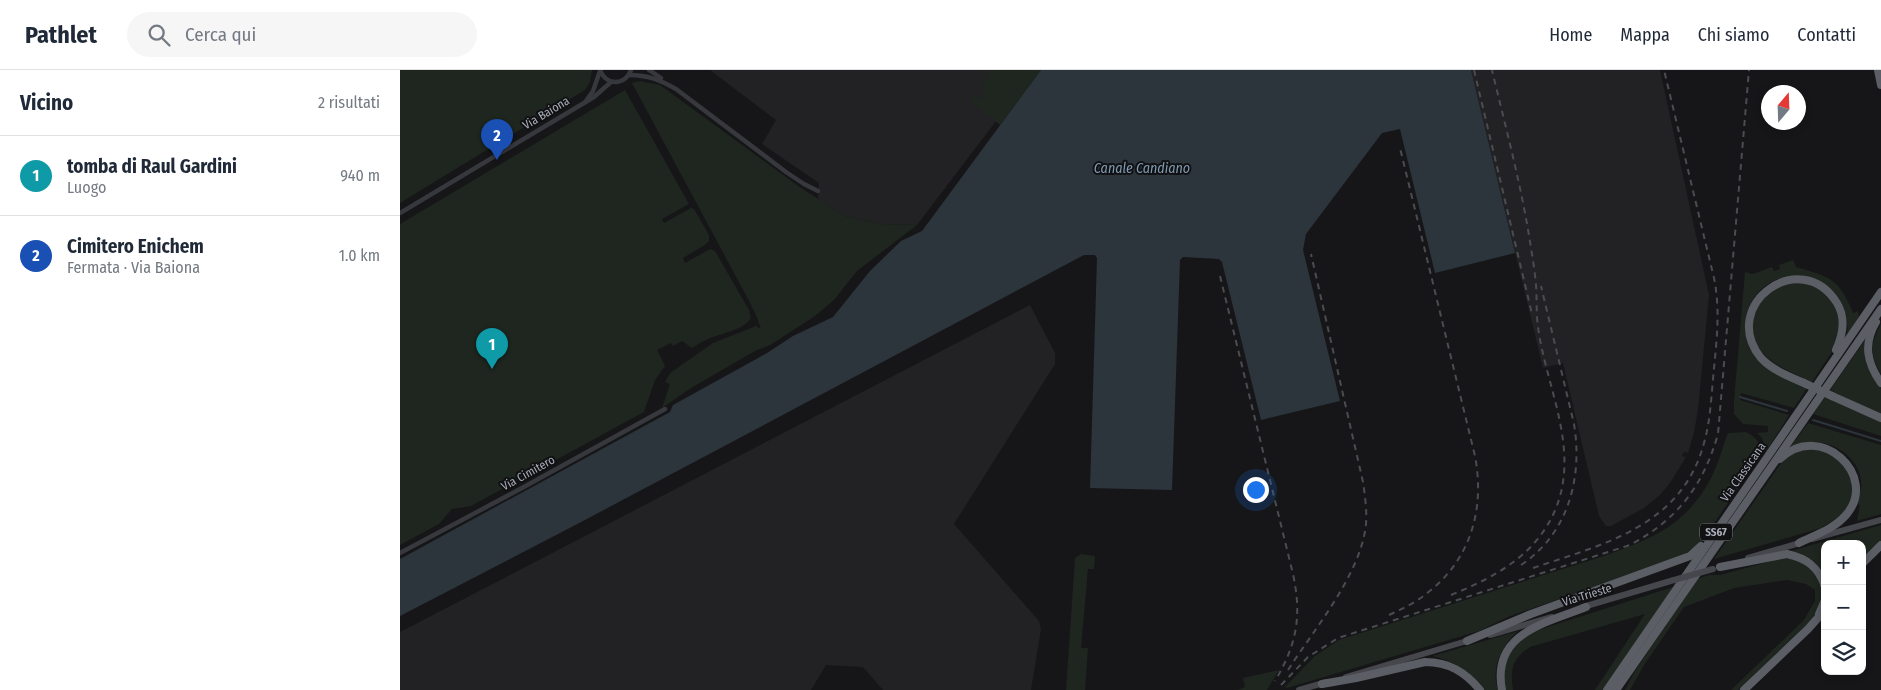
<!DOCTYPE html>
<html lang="it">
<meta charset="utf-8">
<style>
:root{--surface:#fff;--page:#f6f6f7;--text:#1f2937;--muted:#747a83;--line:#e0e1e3;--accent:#2563eb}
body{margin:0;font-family:"Fira Sans Condensed",sans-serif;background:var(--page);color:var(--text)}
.controls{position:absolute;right:15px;bottom:15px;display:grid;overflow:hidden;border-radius:10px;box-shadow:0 2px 8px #0003}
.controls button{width:45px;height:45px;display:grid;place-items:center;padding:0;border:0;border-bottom:1px solid var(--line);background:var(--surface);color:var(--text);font:25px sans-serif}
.compass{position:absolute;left:1361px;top:15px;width:45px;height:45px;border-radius:50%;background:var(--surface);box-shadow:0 2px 8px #0003;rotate:19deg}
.you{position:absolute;left:855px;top:419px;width:18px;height:18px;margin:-12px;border:4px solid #fff;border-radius:50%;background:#1a73e8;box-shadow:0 0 0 8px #1a73e833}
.badge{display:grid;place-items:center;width:32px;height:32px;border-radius:50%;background:var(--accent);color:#fff;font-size:16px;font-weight:700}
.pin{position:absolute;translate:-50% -41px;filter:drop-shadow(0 1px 2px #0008)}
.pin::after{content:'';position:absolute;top:26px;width:18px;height:15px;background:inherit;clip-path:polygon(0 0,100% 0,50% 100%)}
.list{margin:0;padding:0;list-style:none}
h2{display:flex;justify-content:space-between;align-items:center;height:65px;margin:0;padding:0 20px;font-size:21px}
h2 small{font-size:16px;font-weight:400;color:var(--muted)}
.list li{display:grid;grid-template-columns:32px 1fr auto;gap:15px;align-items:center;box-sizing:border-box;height:80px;padding:0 20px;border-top:1px solid var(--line)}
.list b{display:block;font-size:19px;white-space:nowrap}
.list p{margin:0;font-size:16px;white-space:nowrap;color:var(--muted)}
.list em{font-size:16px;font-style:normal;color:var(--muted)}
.icon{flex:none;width:28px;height:28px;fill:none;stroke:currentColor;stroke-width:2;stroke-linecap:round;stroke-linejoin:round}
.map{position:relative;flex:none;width:1481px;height:620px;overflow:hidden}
header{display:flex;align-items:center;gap:30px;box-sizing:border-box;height:70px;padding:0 25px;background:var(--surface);border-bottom:1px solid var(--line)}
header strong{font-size:24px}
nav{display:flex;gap:28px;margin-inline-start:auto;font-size:18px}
.search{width:350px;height:45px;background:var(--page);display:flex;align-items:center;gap:12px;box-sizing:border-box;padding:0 18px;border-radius:28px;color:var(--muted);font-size:19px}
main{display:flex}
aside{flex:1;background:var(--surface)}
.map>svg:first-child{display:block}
.built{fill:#222225}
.green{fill:#1e261f}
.water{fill:#2c353c}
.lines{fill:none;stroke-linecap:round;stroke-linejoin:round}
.stream{stroke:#2c353c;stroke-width:2}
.minor{stroke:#37383d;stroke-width:4.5}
.secondary{stroke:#45474d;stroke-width:6}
.trunk{stroke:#5b5e65;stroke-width:8}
.rail{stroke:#4a4c52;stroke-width:2;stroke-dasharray:6 5;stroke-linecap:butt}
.secondary-bridge{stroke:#45474d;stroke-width:6}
.trunk-bridge{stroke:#5b5e65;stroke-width:8}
.labels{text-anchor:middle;stroke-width:4;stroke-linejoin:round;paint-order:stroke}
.shield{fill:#111113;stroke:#7b7e86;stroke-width:1}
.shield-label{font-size:11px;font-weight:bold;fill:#a8adb8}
.street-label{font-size:12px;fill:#a8adb8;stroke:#111113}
.water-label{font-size:14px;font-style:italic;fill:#7f9bb3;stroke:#111113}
</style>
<header>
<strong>Pathlet</strong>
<div class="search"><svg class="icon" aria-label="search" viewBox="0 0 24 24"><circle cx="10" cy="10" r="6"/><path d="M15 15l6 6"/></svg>Cerca qui</div>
<nav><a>Home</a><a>Mappa</a><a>Chi siamo</a><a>Contatti</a></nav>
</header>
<main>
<aside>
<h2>Vicino<small>2 risultati</small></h2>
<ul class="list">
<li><span class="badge" style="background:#0f9aa8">1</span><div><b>tomba di Raul Gardini</b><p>Luogo</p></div><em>940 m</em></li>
<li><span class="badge" style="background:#1a4fb4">2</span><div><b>Cimitero Enichem</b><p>Fermata · Via Baiona</p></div><em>1.0 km</em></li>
</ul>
</aside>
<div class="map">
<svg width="1481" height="620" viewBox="0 0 1481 620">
<rect width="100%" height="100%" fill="#161618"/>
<g class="built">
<path d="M 310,0 L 635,0 L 517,155 L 481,154 L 445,146 L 418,130 L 419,113 L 362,74 L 376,50 Z"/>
<path d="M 1071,0 L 1260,0 L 1309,225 L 1298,340 L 1294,362 L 1288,383 L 1284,382 L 1282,386 L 1286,387 L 1270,413 L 1260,425 L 1244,438 L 1211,456 L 1206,456 L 1199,446 L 1163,293 L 1143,298 Z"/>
<path d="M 630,235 L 655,283 L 655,294 L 554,454 L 639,551 L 641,559 L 631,620 L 483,620 L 463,597 L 426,595 L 411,620 L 0,620 L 0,562 Z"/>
</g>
<g class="green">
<path d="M 0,0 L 192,0 L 190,12 L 185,20 L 0,133 Z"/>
<path d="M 591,0 L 641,0 L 600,55 L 570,30 L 573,24 L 580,30 L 586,21 L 580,16 Z"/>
<path d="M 240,11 L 260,15 L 401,118 L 445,146 L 481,154 L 517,155 L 457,201 L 434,230 L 415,246 L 370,275 L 355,281 L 291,318 L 262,338 L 270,314 L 265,312 L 270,303 L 313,273 L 356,256 L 361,259 L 356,245 L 348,229 L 232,13 Z"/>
<path d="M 225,20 L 289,134 L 262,149 L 264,153 L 291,138 L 294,139 L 309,165 L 309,171 L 305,175 L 283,188 L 285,193 L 310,179 L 315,181 L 349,240 L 351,248 C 343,261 320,263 306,270 C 301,272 297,275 292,278 L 282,271 L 273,276 L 271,273 L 257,280 L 265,296 L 255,310 L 244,342 L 71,436 L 52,439 L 39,454 L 0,475 L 0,154 Z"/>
<path d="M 1393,190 L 1396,197 C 1430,207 1439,208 1453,243 L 1458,241 L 1459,247 L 1447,265 C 1455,194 1352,184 1346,253 C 1345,264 1348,277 1355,286 C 1368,300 1390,309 1407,318 L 1394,338 L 1341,323 L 1340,330 L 1389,345 L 1366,382 L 1362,368 L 1357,363 L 1368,362 L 1368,356 L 1343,354 L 1334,344 L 1334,331 L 1345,202 L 1353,204 L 1372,197 L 1374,201 L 1380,199 L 1379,195 Z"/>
<path d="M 1400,212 L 1422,219 L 1440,242 L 1439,271 L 1412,312 C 1395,304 1375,297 1362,282 C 1345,263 1353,231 1374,219 C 1382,214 1391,213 1400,212 Z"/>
<path d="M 1481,254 L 1481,304 C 1470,285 1470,273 1481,254 Z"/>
<path d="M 1466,269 L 1465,288 L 1468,298 L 1481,319 L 1481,345 L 1430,320 Z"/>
<path d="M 1425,326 L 1481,351 L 1481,366 L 1413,344 Z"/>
<path d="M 1408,353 L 1481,375 L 1481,444 L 1457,451 L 1460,435 L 1456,433 C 1458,429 1460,423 1461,418 C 1464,394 1440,374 1418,372 C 1408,371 1400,373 1391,376 Z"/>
<path d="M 1346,362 C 1364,371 1361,380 1353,396 L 1302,471 L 1285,484 L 1266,492 L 1110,546 L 1079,561 L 887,618 L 885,617 L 915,586 L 939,570 L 1204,486 C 1251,469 1285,456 1310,410 C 1318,396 1322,378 1328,363 Z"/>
<path d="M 1401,379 L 1412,379 L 1432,383 L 1447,398 L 1453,416 L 1452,425 L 1448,437 L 1441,446 L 1421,458 L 1314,489 L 1379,396 L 1389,385 Z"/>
<path d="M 1481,455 L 1481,470 L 1462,490 L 1462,474 L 1425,474 L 1425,505 C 1416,491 1407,484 1391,481 Z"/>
<path d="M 681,484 L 695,486 L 694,499 L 688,499 L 681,578 L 688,578 L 685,620 L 666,620 L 675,488 Z"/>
<path d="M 1383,488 C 1388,489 1394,489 1398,490 C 1405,492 1409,497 1413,502 C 1426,518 1424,531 1413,548 L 1338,620 L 1331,620 L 1404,550 L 1415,531 L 1415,520 L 1406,514 L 1387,510 L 1334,518 L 1284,537 L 1244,595 L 1230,620 L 1225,620 L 1235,601 L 1297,509 L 1309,505 L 1320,505 Z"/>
<path d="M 1276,516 L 1202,620 L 1195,620 L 1245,544 L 1130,577 C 1112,589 1110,598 1113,620 L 1105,620 L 1104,595 L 1112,579 L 1129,563 Z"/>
<path d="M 1118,561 C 1101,577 1091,597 1098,620 L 1084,620 C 1068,600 1058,593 1033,586 Z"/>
<path d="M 879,600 L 867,620 L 837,620 L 845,617 L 843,608 Z"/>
</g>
<path class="water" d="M 641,0 L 1071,0 L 1115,183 L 1035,203 L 1000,59 L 982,63 L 906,164 L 903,180 L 940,331 L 861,350 L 822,192 L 819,189 L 783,187 L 780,190 L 772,420 L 690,418 L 697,188 L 695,185 L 684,185 L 183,451 L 0,546 L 0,489 L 270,342 L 273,335 L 367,283 L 393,266 L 433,247 L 470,201 L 501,171 L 522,161 Z"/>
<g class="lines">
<g class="stream">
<path d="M 1340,327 L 1387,341"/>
<path d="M 1413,350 L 1481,371"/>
</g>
<g class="minor">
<path d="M 200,0 C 206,16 225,16 231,0"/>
<path d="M 249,0 L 261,8"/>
<path d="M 229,5 C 248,5 260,10 276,19 L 386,102 L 404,114 L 418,121"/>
<path d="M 186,31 L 193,21 L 200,1"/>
<path d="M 0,143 L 194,27 L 211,12"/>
<path d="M 0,483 L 122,418 L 265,339"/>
</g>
<g class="secondary">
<path d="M 1412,469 L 1481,450"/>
<path d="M 1348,488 L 1403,472"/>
<path d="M 1183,537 L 1274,510"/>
<path d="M 1090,565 L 1152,547"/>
<path d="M 946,607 L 1070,570"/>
<path d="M 899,620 L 927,612"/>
</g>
<g class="trunk">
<path d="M 1478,0 L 1481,15"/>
<path d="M 1476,252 C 1463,274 1467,293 1481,313"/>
<path d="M 1404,313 C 1390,307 1372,300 1361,288 C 1318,235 1401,175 1437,233 C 1446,248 1443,265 1436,280"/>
<path d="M 1432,326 L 1481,348"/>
<path d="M 1380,389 C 1420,350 1480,406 1446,445 C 1434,459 1415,465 1399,473"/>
<path d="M 1462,494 L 1481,475"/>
<path d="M 1320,497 L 1387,484 C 1406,488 1419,497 1425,517"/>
<path d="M 1419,544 L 1425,530"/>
<path d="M 1067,571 L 1131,544 L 1290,486 L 1301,476"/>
<path d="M 922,614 L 956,608 L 1025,592 C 1049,592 1065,602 1080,620"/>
<path d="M 1102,620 C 1091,563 1146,553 1186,537"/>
<path d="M 1207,620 L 1481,222"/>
<path d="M 1216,620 L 1481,239"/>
<path d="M 1344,620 L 1408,559 L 1425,540"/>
</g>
<g class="rail">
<path d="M 1074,0 L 1132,244"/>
<path d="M 820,206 L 893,504 C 902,546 897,574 875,611"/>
<path d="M 1121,495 C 1168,464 1183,408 1174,354 L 1141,216"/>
<path d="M 1133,498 C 1204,474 1282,456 1304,373 C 1310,352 1311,331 1313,309 C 1316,275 1321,242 1314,208 L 1264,0"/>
<path d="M 1051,525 C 1095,507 1137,485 1156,438 C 1180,378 1146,317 1138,257 C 1136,243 1137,229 1136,215 C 1135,203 1133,190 1131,178 C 1122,118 1106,59 1092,0"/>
<path d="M 989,545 C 1002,539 1015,533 1026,524 C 1071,490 1085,439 1075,386 L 1000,78"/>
<path d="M 888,600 C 915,558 961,504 966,454 C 967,440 965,426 963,412 L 911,184"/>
<path d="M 881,615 L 908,587 L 938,568 L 1230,475 C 1278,449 1303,416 1318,364 L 1349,0"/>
</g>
<path class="secondary-bridge" d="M 1274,510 L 1313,499"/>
<path class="trunk-bridge" d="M 1404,313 L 1432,326"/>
</g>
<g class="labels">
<rect class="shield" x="1300" y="453.5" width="32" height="17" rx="4"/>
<g class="shield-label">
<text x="1316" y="466">SS67</text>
</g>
<g class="street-label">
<text transform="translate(146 43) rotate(-31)" y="4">Via Baiona</text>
<text transform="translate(1343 402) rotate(-55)" y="4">Via Classicana</text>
<text transform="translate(128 403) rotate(-29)" y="4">Via Cimitero</text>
<text transform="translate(1187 525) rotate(-17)" y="4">Via Trieste</text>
</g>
<g class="water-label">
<text x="742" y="103">Canale Candiano</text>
</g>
</g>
</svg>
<div class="controls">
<button>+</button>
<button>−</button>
<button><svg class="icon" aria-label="layers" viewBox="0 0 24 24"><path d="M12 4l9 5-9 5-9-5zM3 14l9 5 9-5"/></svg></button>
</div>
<svg class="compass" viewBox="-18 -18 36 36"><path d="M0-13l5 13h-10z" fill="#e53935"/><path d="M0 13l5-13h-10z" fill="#747a83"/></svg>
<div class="you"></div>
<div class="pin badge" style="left:92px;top:299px;background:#0f9aa8">1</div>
<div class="pin badge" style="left:97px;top:90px;background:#1a4fb4">2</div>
</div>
</main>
